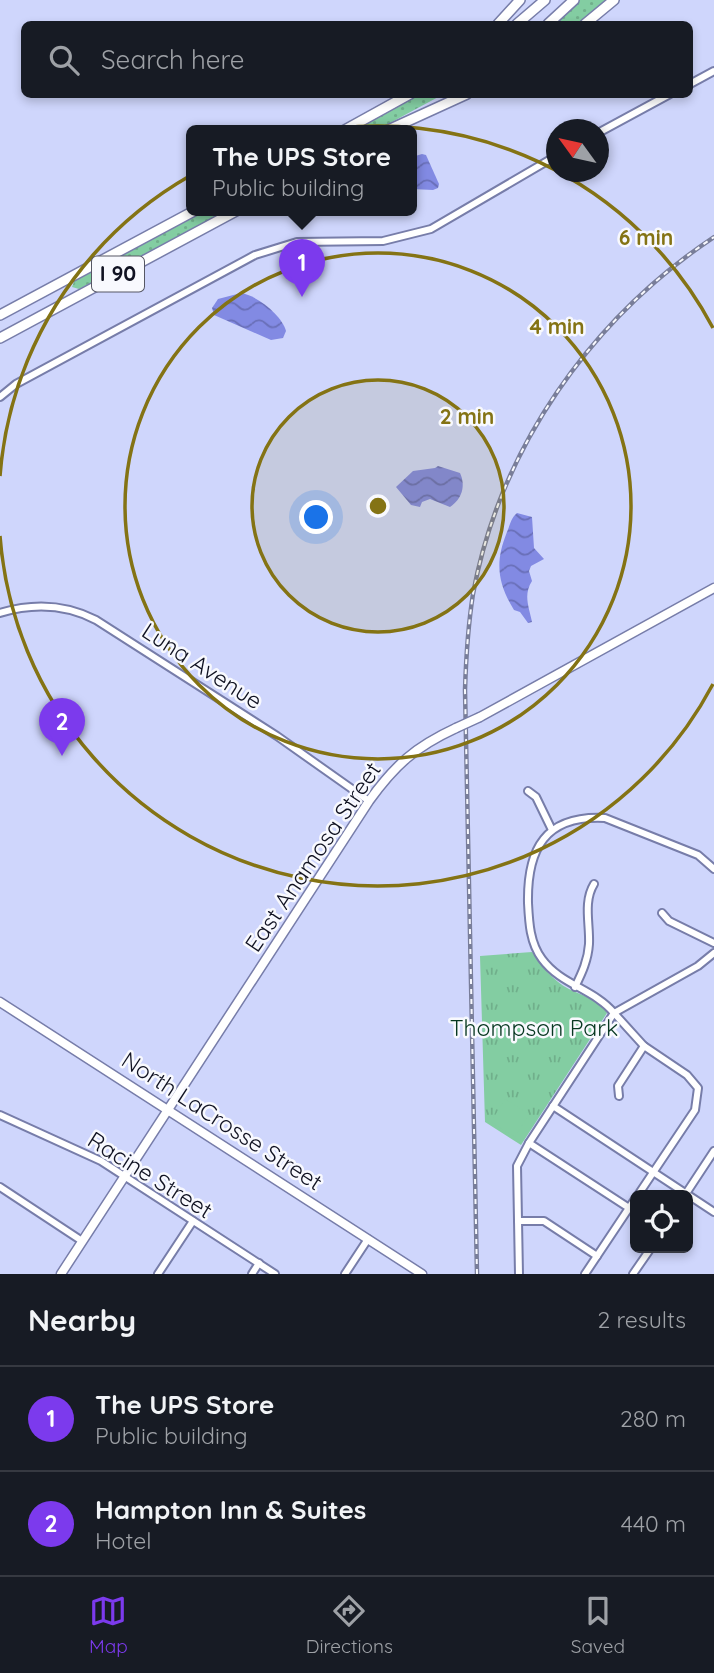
<!DOCTYPE html>
<style>
:root{--surface:#171b24;--page:#20242c;--text:#f1f3f6;--muted:#9ea1a6;--line:#363941;--accent:#7c3aed}
body{margin:0;font-family:Quicksand,sans-serif;background:var(--page);color:var(--text)}
.controls{position:absolute;right:21px;bottom:21px;display:grid;overflow:hidden;border-radius:10px;box-shadow:0 4px 10px #0003}
.controls button{width:63px;height:63px;display:grid;place-items:center;padding:0;border:0;border-bottom:2px solid var(--line);background:var(--surface);color:var(--text);font:35px sans-serif}
.compass{position:absolute;left:546px;top:119px;width:63px;height:63px;border-radius:50%;background:var(--surface);box-shadow:0 4px 10px #0003;rotate:303deg}
.you{position:absolute;left:317px;top:518px;width:24px;height:24px;margin:-18px;border:5px solid #fff;border-radius:50%;background:#1a73e8;box-shadow:0 0 0 10px #1a73e833}
.badge{display:grid;place-items:center;width:46px;height:46px;border-radius:50%;background:var(--accent);color:#fff;font-size:23px;font-weight:700}
.pin{position:absolute;translate:-50% -58px;filter:drop-shadow(0 2px 4px #0008)}
.pin::after{content:'';position:absolute;top:37px;width:24px;height:21px;background:inherit;clip-path:polygon(0 0,100% 0,50% 100%)}
.popup{position:absolute;left:186px;top:125px;width:231px;height:91px;box-sizing:border-box;display:grid;place-content:center;border-radius:10px;background:var(--surface);filter:drop-shadow(0 2px 5px #0005);font-size:23px;white-space:nowrap;color:var(--muted)}
.popup b{font-size:26px;color:var(--text)}
.popup::after{content:'';position:absolute;left:50%;top:100%;margin-left:-14px;border:14px solid transparent;border-top-color:var(--surface)}
.list{margin:0;padding:0;list-style:none}
h2{display:flex;justify-content:space-between;align-items:center;height:91px;margin:0;padding:0 28px;font-size:30px}
h2 small{font-size:23px;font-weight:400;color:var(--muted)}
.list li{display:grid;grid-template-columns:46px 1fr auto;gap:21px;align-items:center;box-sizing:border-box;height:105px;padding:0 28px;border-top:2px solid var(--line)}
.list b{display:block;font-size:26px;white-space:nowrap}
.list p{margin:0;font-size:23px;white-space:nowrap;color:var(--muted)}
.list em{font-size:23px;font-style:normal;color:var(--muted)}
.icon{flex:none;width:38px;height:38px;fill:none;stroke:currentColor;stroke-width:2;stroke-linecap:round;stroke-linejoin:round}
.map{position:relative;flex:none;width:714px;height:1274px;overflow:hidden}
.search{position:absolute;background:var(--surface);box-shadow:0 4px 10px #0003;left:21px;right:21px;top:21px;height:77px;display:flex;align-items:center;gap:18px;box-sizing:border-box;padding:0 24px;border-radius:10px;color:var(--muted);font-size:26px}
.sheet{height:301px;background:var(--surface)}
nav{display:flex;justify-content:space-around;align-items:center;box-sizing:border-box;height:98px;border-top:2px solid var(--line);background:var(--surface);font-size:19px;color:var(--muted)}
nav a{display:grid;justify-items:center;gap:4px}
nav .on{color:var(--accent)}
.map>svg:first-child{display:block}
.grass{fill:url(#grass-dots)}
.park{fill:url(#park-tufts)}
.pitch{fill:#83cda2}
.water{fill:url(#water-waves)}
.lines{fill:none;stroke-linecap:round;stroke-linejoin:round}
.minor-casing{stroke:#777da9;stroke-width:10}
.major-casing{stroke:#777da9;stroke-width:11}
.highway-casing{stroke:#777da9;stroke-width:12}
.minor{stroke:#fff;stroke-width:6}
.major{stroke:#fff;stroke-width:8}
.highway{stroke:#fff;stroke-width:9}
.rail-casing{stroke:#797e9a;stroke-width:4.5}
.rail{stroke:#f8f9fe;stroke-width:2;stroke-dasharray:5;stroke-linecap:butt}
.major-bridge-casing{stroke:#777da9;stroke-width:11;stroke-linecap:butt}
.major-bridge{stroke:#fff;stroke-width:8}
.ring{fill:none;stroke:#847314;stroke-width:3.5}
.labels{text-anchor:middle;stroke-width:5;stroke-linejoin:round;paint-order:stroke}
.shield{fill:#f8f9fe;stroke:#565764;stroke-width:2}
.shield-label{font-size:21px;font-weight:bold;fill:#101222}
.street-label{font-size:23px;fill:#101222;stroke:#f8f9fe}
.park-label{font-size:23px;fill:#073821;stroke:#f8f9fe}
.centre{fill:#847314;stroke:#f8f9fe;stroke-width:3.5}
.ring-label{font-size:21px;text-anchor:middle;font-weight:bold;fill:#847314;stroke:#f8f9fe;stroke-width:5;stroke-linejoin:round;paint-order:stroke}
</style>
<div class="map">
<svg width="714" height="1274" viewBox="0 0 714 1274">
<defs>
<pattern id="grass-dots" width="8" height="8" patternUnits="userSpaceOnUse" patternTransform="scale(1.75)"><rect width="8" height="8" fill="#83cda2"/><path d="M2 2h.1M6 6h.1" fill="none" stroke="#70af8b" stroke-width="1.8" stroke-linecap="round"/></pattern>
<pattern id="park-tufts" width="24" height="20" patternUnits="userSpaceOnUse" patternTransform="scale(1.75)"><rect width="24" height="20" fill="#83cda2"/><path d="M3 7l-1-3M5 7V3M7 7l1-3M15 17l-1-3M17 17v-4M19 17l1-3" fill="none" stroke="#70af8b"/></pattern>
<pattern id="water-waves" width="16" height="10" patternUnits="userSpaceOnUse" patternTransform="scale(1.75)"><rect width="16" height="10" fill="#828ae3"/><path d="M0 5q4-4 8 0t8 0" fill="none" stroke="#696fb8"/></pattern>
</defs>
<rect width="100%" height="100%" fill="#cfd6fc"/>
<g class="grass">
<path d="M 580,0 L 609,0 L 580,24 L 554,24 Z"/>
<path d="M 418,95 L 442,95 L 375,131 L 350,131 Z"/>
<path d="M 201,211 L 225,211 L 79,289 L 72,287 L 75,279 Z"/>
</g>
<path class="park" d="M 532,952 C 542,966 553,981 569,989 C 582,996 600,999 607,1013 L 521,1145 L 485,1122 L 480,956 Z"/>
<path class="pitch" d="M 505,1099 L 529,1114 L 515,1137 L 491,1122 Z"/>
<g class="water">
<path d="M 422,154 L 426,155 L 439,184 L 438,188 L 433,190 L 412,189 L 412,157 Z"/>
<path d="M 241,293 C 256,295 282,315 286,331 L 283,338 L 271,340 L 214,315 L 212,308 L 218,299 Z"/>
<path d="M 438,466 L 460,473 C 466,486 462,499 450,507 L 430,499 L 422,502 L 420,507 L 411,505 L 396,487 L 413,471 L 435,468 Z"/>
<path d="M 517,513 L 532,517 L 534,548 L 544,559 L 531,566 L 529,571 L 532,581 C 523,595 529,607 532,622 L 528,623 L 520,612 L 514,610 C 497,582 495,562 507,532 C 510,525 511,518 517,513 Z"/>
</g>
<g class="lines">
<defs>
<g id="minor">
<path d="M 690,84 L 714,71"/>
<path d="M 598,133 L 670,94"/>
<path d="M 0,397 L 16,384 L 255,255 L 297,242 L 383,241 L 431,229 L 556,156"/>
<path d="M 0,613 C 33,603 65,604 96,620 L 277,736 L 369,801"/>
<path d="M 528,791 L 536,797 L 552,830"/>
<path d="M 662,913 L 669,921 L 714,943"/>
<path d="M 575,987 C 582,973 588,960 589,944 C 590,924 583,902 594,884"/>
<path d="M 619,1096 L 618,1086 L 644,1046"/>
<path d="M 553,1106 L 714,1212"/>
<path d="M 0,1115 L 101,1161 L 275,1274"/>
<path d="M 529,1143 L 629,1208"/>
<path d="M 0,1187 L 82,1241"/>
<path d="M 638,1195 L 695,1110 L 698,1088 L 687,1075 L 644,1046 L 614,1013 L 698,966 L 714,953"/>
<path d="M 685,1195 L 714,1151"/>
<path d="M 518,1221 L 544,1221 L 597,1256"/>
<path d="M 158,1274 L 193,1221"/>
<path d="M 252,1274 L 259,1263"/>
<path d="M 345,1274 L 368,1239"/>
<path d="M 519,1274 L 517,1166 L 529,1143 L 614,1013 C 594,989 561,985 542,959 C 530,943 529,923 528,903 C 527,849 545,815 605,818 L 698,855 L 714,869"/>
<path d="M 585,1274 L 635,1199"/>
<path d="M 633,1274 L 651,1248"/>
</g>
<g id="major">
<path d="M 480,717 L 714,588"/>
<path d="M 0,1002 L 422,1274"/>
<path d="M 61,1274 L 369,801 C 395,765 415,747 456,728"/>
</g>
<g id="highway">
<path d="M 498,24 L 520,0"/>
<path d="M 517,24 L 545,0"/>
<path d="M 548,24 L 574,0"/>
<path d="M 585,24 L 614,0"/>
<path d="M 343,131 L 410,94"/>
<path d="M 386,131 L 467,94"/>
<path d="M 0,315 L 194,211"/>
<path d="M 0,338 L 236,211"/>
</g>
</defs>
<use href="#minor" class="minor-casing"/>
<use href="#major" class="major-casing"/>
<use href="#highway" class="highway-casing"/>
<use href="#minor" class="minor"/>
<use href="#major" class="major"/>
<use href="#highway" class="highway"/>
<defs>
<path id="rail" d="M 477,1274 L 465,690 C 466,658 468,626 473,594 C 500,448 591,319 714,237"/>
</defs>
<use href="#rail" class="rail-casing"/>
<use href="#rail" class="rail"/>
<defs>
<path id="major-bridge" d="M 456,728 L 480,717"/>
</defs>
<use href="#major-bridge" class="major-bridge-casing"/>
<use href="#major-bridge" class="major-bridge"/>
</g>
<circle cx="378" cy="506" r="126" fill="#847314" fill-opacity=".12"/>
<g class="ring">
<circle cx="378" cy="506" r="126"/>
<circle cx="378" cy="506" r="253"/>
<path d="M713 684A379 379 0 0 1 0 536M0 476A379 379 0 0 1 713 328"/>
</g>
<g class="labels">
<rect class="shield" x="92" y="256.5" width="52" height="35" rx="5"/>
<g class="shield-label">
<text x="118" y="281">I 90</text>
</g>
<g class="street-label">
<text transform="translate(202 666) rotate(33)" y="8">Luna Avenue</text>
<text transform="translate(313 857) rotate(-56)" y="8">East Anamosa Street</text>
<text transform="translate(222 1121) rotate(33)" y="8">North LaCrosse Street</text>
<text transform="translate(150 1175) rotate(32)" y="8">Racine Street</text>
</g>
<g class="park-label">
<text x="534" y="1036">Thompson Park</text>
</g>
</g>
<circle cx="378" cy="506" r="10" class="centre"/>
<g class="ring-label">
<text x="646" y="245">6 min</text>
<text x="557" y="334">4 min</text>
<text x="467" y="424">2 min</text>
</g>
</svg>
<div class="controls">
<button><svg class="icon" aria-label="locate" viewBox="0 0 24 24"><circle cx="12" cy="12" r="6"/><path d="M12 2v4M12 18v4M2 12h4M18 12h4"/></svg></button>
</div>
<svg class="compass" viewBox="-18 -18 36 36"><path d="M0-13l5 13h-10z" fill="#e53935"/><path d="M0 13l5-13h-10z" fill="#9ea1a6"/></svg>
<div class="you"></div>
<div class="pin badge" style="left:302px;top:297px">1</div>
<div class="popup"><b>The UPS Store</b>Public building</div>
<div class="pin badge" style="left:62px;top:756px">2</div>
<div class="search"><svg class="icon" aria-label="search" viewBox="0 0 24 24"><circle cx="10" cy="10" r="6"/><path d="M15 15l6 6"/></svg>Search here</div>
</div>
<section class="sheet">
<h2>Nearby<small>2 results</small></h2>
<ul class="list">
<li><span class="badge">1</span><div><b>The UPS Store</b><p>Public building</p></div><em>280 m</em></li>
<li><span class="badge">2</span><div><b>Hampton Inn &amp; Suites</b><p>Hotel</p></div><em>440 m</em></li>
</ul>
</section>
<nav>
<a class="on"><svg class="icon" aria-label="map" viewBox="0 0 24 24"><path d="M3 6l6-2 6 2 6-2v14l-6 2-6-2-6 2zM9 4v14M15 6v14"/></svg>Map</a>
<a><svg class="icon" aria-label="directions" viewBox="0 0 24 24"><path d="M12 3l9 9-9 9-9-9zM9 14v-3h6M13 9l2 2-2 2"/></svg>Directions</a>
<a><svg class="icon" aria-label="saved" viewBox="0 0 24 24"><path d="M7 4h10v16l-5-4-5 4z"/></svg>Saved</a>
</nav>
